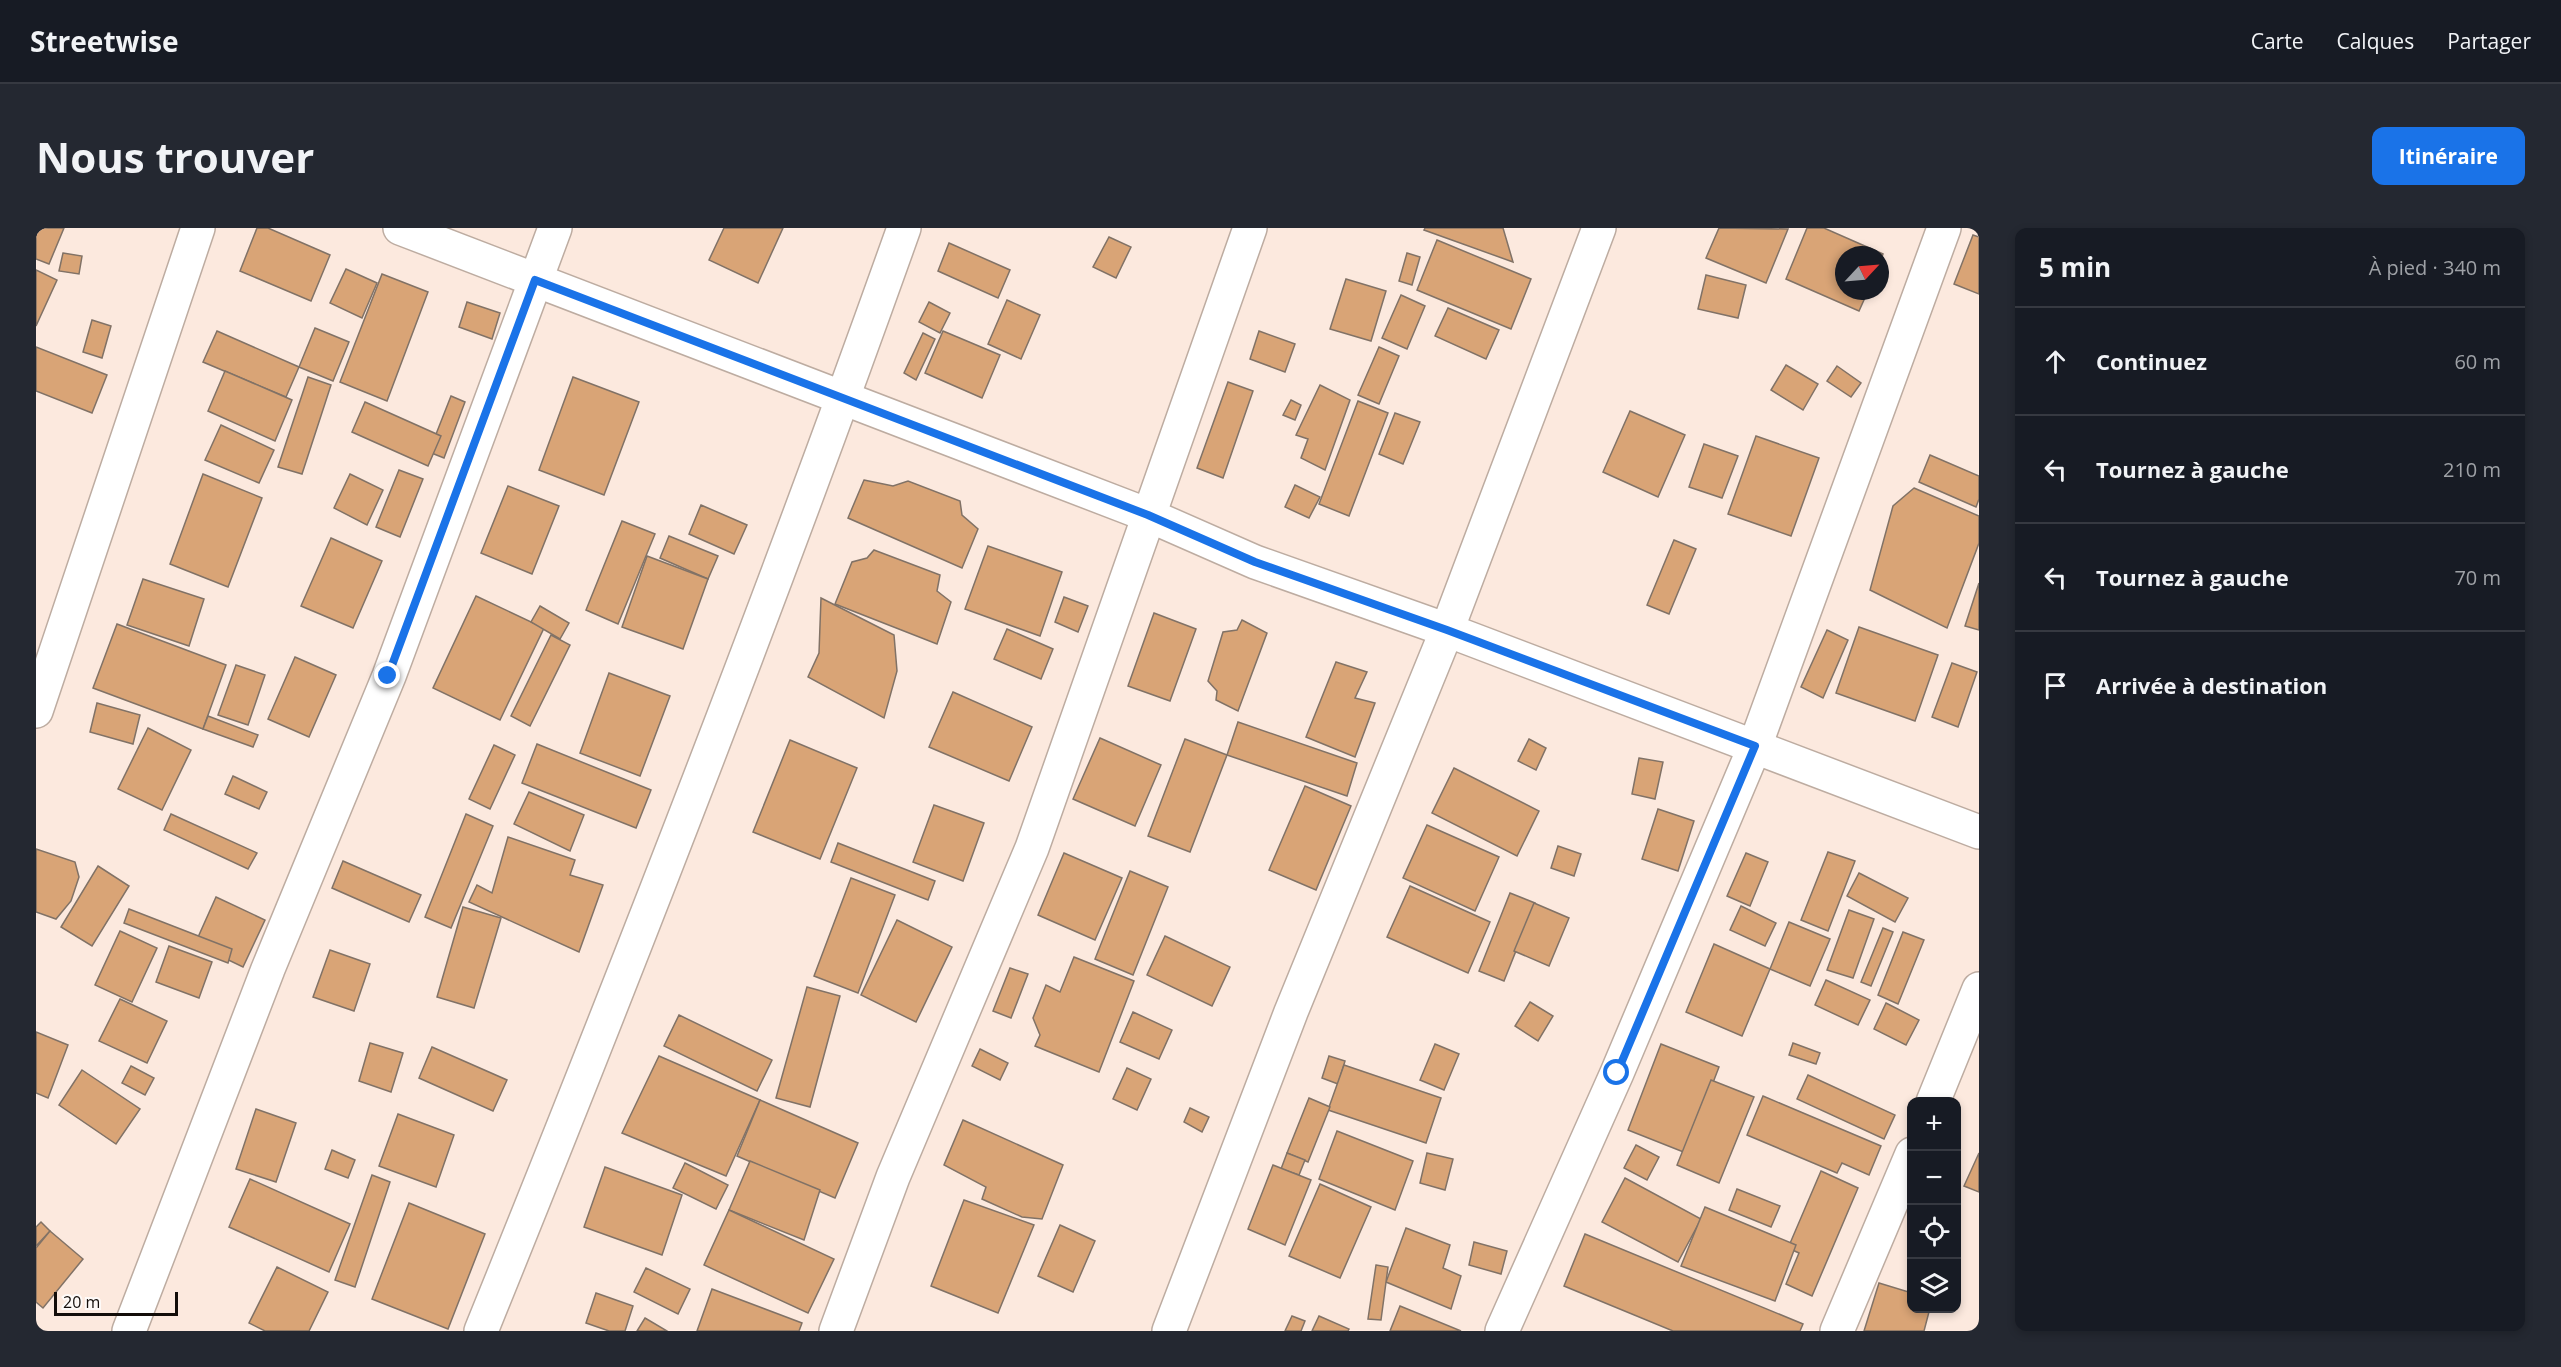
<!DOCTYPE html>
<html lang="fr">
<meta charset="utf-8">
<style>
:root{--surface:#171b24;--page:#242831;--text:#f1f3f6;--muted:#9ea1a6;--line:#363941;--accent:#1a73e8}
body{margin:0;font-family:"Open Sans",sans-serif;background:var(--page);color:var(--text)}
.controls{position:absolute;right:18px;bottom:18px;display:grid;overflow:hidden;border-radius:12px;box-shadow:0 3px 9px #0003}
.controls button{width:54px;height:54px;display:grid;place-items:center;padding:0;border:0;border-bottom:2px solid var(--line);background:var(--surface);color:var(--text);font:30px sans-serif}
.compass{position:absolute;left:1799px;top:18px;width:54px;height:54px;border-radius:50%;background:var(--surface);box-shadow:0 3px 9px #0003;rotate:64deg}
.scale{position:absolute;left:18px;bottom:15px;width:124px;box-sizing:border-box;padding-left:6px;border:3px solid #130d09;border-top:0;font-size:16px;line-height:21px;white-space:nowrap;color:#130d09;-webkit-text-stroke:4px #fefaf8;paint-order:stroke}
.stop{position:absolute;width:18px;height:18px;margin:-14px;border:4px solid #1a73e8;border-radius:50%;background:#fff}
.stop.end{background:#1a73e8;border-color:#fff;box-shadow:0 2px 6px #0008}
.list{margin:0;padding:0;list-style:none}
h2{display:flex;justify-content:space-between;align-items:center;height:78px;margin:0;padding:0 24px;font-size:26px}
h2 small{font-size:20px;font-weight:400;color:var(--muted)}
.list li{display:grid;grid-template-columns:39px 1fr auto;gap:18px;align-items:center;box-sizing:border-box;height:108px;padding:0 24px;border-top:2px solid var(--line)}
.list b{display:block;font-size:22px;white-space:nowrap}
.list em{font-size:20px;font-style:normal;color:var(--muted)}
.icon{flex:none;width:33px;height:33px;fill:none;stroke:currentColor;stroke-width:2;stroke-linecap:round;stroke-linejoin:round}
.map{position:relative;flex:none;width:1943px;height:1103px;overflow:hidden;border-radius:12px}
header{display:flex;align-items:center;gap:36px;box-sizing:border-box;height:84px;padding:0 30px;background:var(--surface);border-bottom:2px solid var(--line)}
header strong{font-size:28px}
nav{display:flex;gap:33px;margin-inline-start:auto;font-size:21px}
.intro{display:flex;align-items:center;justify-content:space-between;box-sizing:border-box;height:144px;padding:0 36px}
h1{margin:0;font-size:42px}
.button{padding:15px 27px;border-radius:12px;background:var(--accent);color:#fff;font-size:21px;font-weight:700}
main{display:flex;gap:36px;padding:0 36px}
aside{flex:1;background:var(--surface);border-radius:12px;box-shadow:0 3px 9px #0003}
.map>svg:first-child{display:block}
.building{fill:#d9a476;stroke:#817266;stroke-width:1.5}
.lines{fill:none;stroke-linecap:round;stroke-linejoin:round}
.minor-casing{stroke:#bdaca1;stroke-width:36}
.minor{stroke:#fff;stroke-width:33}
.route{stroke:#1a73e8;stroke-width:8}
</style>
<header>
<strong>Streetwise</strong>
<nav><a>Carte</a><a>Calques</a><a>Partager</a></nav>
</header>
<div class="intro"><h1>Nous trouver</h1><a class="button">Itinéraire</a></div>
<main>
<div class="map">
<svg width="1943" height="1103" viewBox="0 0 1943 1103">
<rect width="100%" height="100%" fill="#fce9de"/>
<g class="building">
<path d="M 0,0 L 28,0 L 13,36 L 0,31 Z"/>
<path d="M 221,0 L 232,0 L 294,27 L 275,73 L 204,43 Z"/>
<path d="M 688,0 L 747,0 L 722,55 L 673,32 Z"/>
<path d="M 1389,0 L 1467,0 L 1477,34 L 1388,2 Z"/>
<path d="M 1683,0 L 1752,1 L 1730,55 L 1670,30 Z"/>
<path d="M 1771,0 L 1788,0 L 1847,26 L 1844,34 L 1844,27 L 1808,27 L 1808,63 L 1832,63 L 1823,83 L 1750,51 Z"/>
<path d="M 1937,7 L 1943,9 L 1943,66 L 1918,56 Z"/>
<path d="M 1073,9 L 1095,19 L 1080,50 L 1057,39 Z"/>
<path d="M 1401,12 L 1495,51 L 1475,101 L 1381,62 Z"/>
<path d="M 913,15 L 974,42 L 962,70 L 902,43 Z"/>
<path d="M 27,25 L 46,28 L 43,46 L 23,43 Z"/>
<path d="M 1371,25 L 1384,29 L 1376,57 L 1363,53 Z"/>
<path d="M 310,41 L 341,55 L 326,90 L 294,75 Z"/>
<path d="M 0,42 L 21,52 L 0,98 Z"/>
<path d="M 346,46 L 392,64 L 351,173 L 304,154 Z"/>
<path d="M 1670,47 L 1710,57 L 1702,90 L 1662,81 Z"/>
<path d="M 1310,51 L 1350,63 L 1335,113 L 1294,101 Z"/>
<path d="M 1365,67 L 1389,78 L 1371,121 L 1346,110 Z"/>
<path d="M 971,72 L 1004,87 L 985,131 L 952,116 Z"/>
<path d="M 431,74 L 464,85 L 456,111 L 423,99 Z"/>
<path d="M 893,74 L 914,85 L 904,105 L 883,94 Z"/>
<path d="M 1412,80 L 1463,102 L 1450,131 L 1399,108 Z"/>
<path d="M 56,92 L 75,98 L 66,130 L 47,124 Z"/>
<path d="M 279,100 L 313,114 L 297,153 L 263,139 Z"/>
<path d="M 181,103 L 263,139 L 250,169 L 167,134 Z"/>
<path d="M 907,103 L 964,127 L 946,170 L 889,145 Z"/>
<path d="M 1223,103 L 1259,116 L 1249,144 L 1214,131 Z"/>
<path d="M 887,105 L 899,111 L 880,152 L 868,145 Z"/>
<path d="M 0,119 L 71,147 L 56,185 L 0,163 Z"/>
<path d="M 1343,119 L 1363,128 L 1343,176 L 1322,167 Z"/>
<path d="M 1750,137 L 1782,156 L 1767,182 L 1735,162 Z"/>
<path d="M 1801,138 L 1825,155 L 1815,169 L 1791,153 Z"/>
<path d="M 189,143 L 256,172 L 239,213 L 172,183 Z"/>
<path d="M 272,149 L 295,157 L 266,246 L 242,239 Z"/>
<path d="M 537,149 L 603,174 L 568,267 L 503,242 Z"/>
<path d="M 1192,154 L 1217,163 L 1187,250 L 1161,240 Z"/>
<path d="M 1284,157 L 1314,172 L 1289,242 L 1265,230 L 1272,211 L 1260,207 Z"/>
<path d="M 415,168 L 429,174 L 408,230 L 393,224 Z"/>
<path d="M 1255,172 L 1265,177 L 1259,192 L 1247,187 Z"/>
<path d="M 1322,173 L 1352,185 L 1313,288 L 1283,276 Z"/>
<path d="M 329,174 L 405,208 L 392,238 L 316,204 Z"/>
<path d="M 1594,183 L 1649,207 L 1622,269 L 1567,244 Z"/>
<path d="M 1359,185 L 1384,194 L 1367,236 L 1343,226 Z"/>
<path d="M 185,197 L 238,222 L 223,255 L 169,232 Z"/>
<path d="M 1720,208 L 1783,230 L 1755,308 L 1692,286 Z"/>
<path d="M 1668,216 L 1702,228 L 1686,270 L 1653,259 Z"/>
<path d="M 1894,227 L 1943,248 L 1943,271 L 1940,279 L 1883,254 Z"/>
<path d="M 363,242 L 387,251 L 364,309 L 340,299 Z"/>
<path d="M 167,246 L 226,270 L 192,359 L 134,336 Z"/>
<path d="M 314,246 L 347,262 L 331,297 L 298,280 Z"/>
<path d="M 828,252 L 857,258 L 872,253 L 924,273 L 926,287 L 942,301 L 926,340 L 812,290 Z"/>
<path d="M 1259,257 L 1284,269 L 1273,290 L 1249,279 Z"/>
<path d="M 472,258 L 523,278 L 496,346 L 445,325 Z"/>
<path d="M 1878,260 L 1943,288 L 1943,315 L 1911,400 L 1834,362 L 1857,278 Z"/>
<path d="M 665,277 L 711,297 L 698,326 L 653,306 Z"/>
<path d="M 586,293 L 619,306 L 582,396 L 550,382 Z"/>
<path d="M 633,308 L 682,328 L 672,351 L 624,330 Z"/>
<path d="M 295,310 L 346,333 L 317,400 L 265,378 Z"/>
<path d="M 1638,312 L 1660,321 L 1633,386 L 1611,377 Z"/>
<path d="M 952,318 L 1026,344 L 1004,408 L 929,381 Z"/>
<path d="M 838,322 L 904,347 L 901,363 L 915,374 L 901,416 L 799,376 L 816,334 L 831,330 Z"/>
<path d="M 611,328 L 672,351 L 647,421 L 586,399 Z"/>
<path d="M 107,351 L 168,371 L 153,418 L 91,397 Z"/>
<path d="M 1943,355 L 1943,402 L 1929,398 Z"/>
<path d="M 440,368 L 508,400 L 464,492 L 397,460 Z"/>
<path d="M 1028,369 L 1052,378 L 1042,404 L 1019,394 Z"/>
<path d="M 785,370 L 858,407 L 861,443 L 848,490 L 772,449 L 783,425 Z"/>
<path d="M 504,378 L 533,395 L 524,411 L 495,394 Z"/>
<path d="M 1118,385 L 1160,401 L 1134,473 L 1092,458 Z"/>
<path d="M 1206,392 L 1231,405 L 1202,483 L 1180,472 L 1181,463 L 1172,453 L 1187,404 L 1201,402 Z"/>
<path d="M 81,396 L 190,437 L 167,501 L 57,460 Z"/>
<path d="M 1823,399 L 1902,427 L 1879,493 L 1800,465 Z"/>
<path d="M 971,401 L 1017,421 L 1005,451 L 958,431 Z"/>
<path d="M 1791,402 L 1812,412 L 1787,470 L 1765,459 Z"/>
<path d="M 515,407 L 534,417 L 494,498 L 475,488 Z"/>
<path d="M 259,429 L 300,447 L 273,509 L 232,491 Z"/>
<path d="M 1300,434 L 1331,444 L 1319,470 L 1339,475 L 1319,529 L 1270,509 Z"/>
<path d="M 1916,435 L 1941,444 L 1922,499 L 1896,489 Z"/>
<path d="M 200,437 L 229,447 L 212,497 L 182,487 Z"/>
<path d="M 573,445 L 634,468 L 604,548 L 544,525 Z"/>
<path d="M 917,464 L 996,499 L 973,553 L 893,519 Z"/>
<path d="M 61,475 L 104,487 L 97,516 L 54,504 Z"/>
<path d="M 172,488 L 222,507 L 217,519 L 167,501 Z"/>
<path d="M 1202,494 L 1321,535 L 1311,568 L 1191,527 Z"/>
<path d="M 112,500 L 155,522 L 126,582 L 82,561 Z"/>
<path d="M 1064,510 L 1125,537 L 1099,598 L 1037,571 Z"/>
<path d="M 1149,511 L 1191,527 L 1154,624 L 1112,608 Z"/>
<path d="M 1493,511 L 1510,520 L 1500,542 L 1482,533 Z"/>
<path d="M 754,512 L 821,540 L 784,631 L 717,604 Z"/>
<path d="M 501,516 L 615,562 L 600,600 L 486,555 Z"/>
<path d="M 458,517 L 479,527 L 454,581 L 433,571 Z"/>
<path d="M 1603,530 L 1627,534 L 1619,571 L 1596,566 Z"/>
<path d="M 1418,540 L 1503,583 L 1481,628 L 1396,585 Z"/>
<path d="M 197,548 L 231,564 L 223,581 L 189,566 Z"/>
<path d="M 1269,558 L 1315,578 L 1280,662 L 1233,642 Z"/>
<path d="M 493,564 L 548,587 L 534,623 L 478,596 Z"/>
<path d="M 898,577 L 948,595 L 927,653 L 877,634 Z"/>
<path d="M 1622,581 L 1658,593 L 1642,643 L 1606,631 Z"/>
<path d="M 135,586 L 221,625 L 212,641 L 128,602 Z"/>
<path d="M 430,586 L 457,598 L 415,700 L 389,689 Z"/>
<path d="M 1391,597 L 1463,629 L 1439,683 L 1367,650 Z"/>
<path d="M 472,609 L 539,632 L 534,647 L 567,657 L 543,724 L 433,674 L 441,657 L 456,665 Z"/>
<path d="M 802,615 L 899,653 L 892,672 L 795,634 Z"/>
<path d="M 1522,618 L 1545,626 L 1538,648 L 1515,640 Z"/>
<path d="M 0,621 L 39,634 L 43,649 L 35,673 L 20,691 L 0,684 Z"/>
<path d="M 1792,624 L 1819,633 L 1792,703 L 1765,692 Z"/>
<path d="M 1028,625 L 1086,650 L 1059,712 L 1002,687 Z"/>
<path d="M 1710,625 L 1732,634 L 1714,678 L 1691,668 Z"/>
<path d="M 307,633 L 385,667 L 373,694 L 296,660 Z"/>
<path d="M 62,638 L 93,658 L 56,718 L 25,699 Z"/>
<path d="M 1094,643 L 1132,659 L 1097,747 L 1059,731 Z"/>
<path d="M 1823,645 L 1872,670 L 1859,694 L 1811,668 Z"/>
<path d="M 815,650 L 859,667 L 822,765 L 778,748 Z"/>
<path d="M 1374,658 L 1454,694 L 1432,745 L 1351,709 Z"/>
<path d="M 1474,665 L 1499,675 L 1468,753 L 1443,743 Z"/>
<path d="M 180,669 L 229,692 L 207,739 L 159,716 Z"/>
<path d="M 1498,675 L 1533,690 L 1513,738 L 1478,723 Z"/>
<path d="M 1705,678 L 1740,695 L 1729,718 L 1694,702 Z"/>
<path d="M 427,679 L 465,690 L 438,780 L 401,769 Z"/>
<path d="M 93,681 L 196,721 L 192,735 L 88,695 Z"/>
<path d="M 1813,682 L 1838,691 L 1817,750 L 1791,742 Z"/>
<path d="M 861,692 L 916,719 L 880,794 L 825,767 Z"/>
<path d="M 1753,694 L 1794,711 L 1774,758 L 1734,741 Z"/>
<path d="M 1847,700 L 1857,704 L 1835,758 L 1825,754 Z"/>
<path d="M 84,703 L 121,720 L 96,774 L 59,757 Z"/>
<path d="M 1867,704 L 1888,712 L 1862,776 L 1842,767 Z"/>
<path d="M 1129,708 L 1194,739 L 1176,778 L 1111,747 Z"/>
<path d="M 1678,716 L 1734,741 L 1706,808 L 1650,784 Z"/>
<path d="M 133,718 L 176,734 L 163,770 L 120,754 Z"/>
<path d="M 294,722 L 334,736 L 318,783 L 277,769 Z"/>
<path d="M 1038,729 L 1098,753 L 1063,844 L 999,818 L 1004,807 L 997,790 L 1010,757 L 1024,764 Z"/>
<path d="M 974,740 L 992,746 L 975,790 L 957,783 Z"/>
<path d="M 1790,752 L 1834,772 L 1822,797 L 1779,777 Z"/>
<path d="M 771,759 L 804,768 L 774,879 L 740,870 Z"/>
<path d="M 84,771 L 131,793 L 111,835 L 63,813 Z"/>
<path d="M 1494,774 L 1517,788 L 1502,813 L 1479,798 Z"/>
<path d="M 1850,775 L 1883,792 L 1870,817 L 1838,801 Z"/>
<path d="M 1097,784 L 1136,802 L 1123,831 L 1084,814 Z"/>
<path d="M 643,787 L 736,832 L 721,863 L 628,818 Z"/>
<path d="M 0,804 L 32,817 L 12,870 L 0,865 Z"/>
<path d="M 334,815 L 367,825 L 355,864 L 323,853 Z"/>
<path d="M 1757,815 L 1784,825 L 1780,836 L 1753,827 Z"/>
<path d="M 1399,816 L 1423,826 L 1408,862 L 1384,852 Z"/>
<path d="M 1625,816 L 1683,839 L 1650,925 L 1592,902 Z"/>
<path d="M 396,819 L 471,852 L 457,883 L 383,850 Z"/>
<path d="M 944,821 L 972,835 L 964,852 L 936,838 Z"/>
<path d="M 623,828 L 724,872 L 690,948 L 586,905 Z"/>
<path d="M 1293,828 L 1309,833 L 1302,856 L 1286,850 Z"/>
<path d="M 1308,837 L 1405,870 L 1390,915 L 1292,882 Z"/>
<path d="M 95,838 L 118,850 L 109,867 L 86,855 Z"/>
<path d="M 1091,840 L 1115,851 L 1101,882 L 1077,871 Z"/>
<path d="M 46,842 L 104,881 L 80,916 L 23,877 Z"/>
<path d="M 1772,847 L 1859,887 L 1848,911 L 1761,871 Z"/>
<path d="M 1675,852 L 1718,869 L 1683,955 L 1641,937 Z"/>
<path d="M 1727,868 L 1845,918 L 1833,947 L 1806,935 L 1801,945 L 1711,907 Z"/>
<path d="M 1273,870 L 1294,879 L 1272,934 L 1251,925 Z"/>
<path d="M 724,872 L 822,915 L 799,970 L 701,928 Z"/>
<path d="M 1154,880 L 1173,889 L 1166,904 L 1148,894 Z"/>
<path d="M 220,881 L 260,895 L 240,954 L 200,941 Z"/>
<path d="M 362,886 L 418,907 L 400,959 L 343,938 Z"/>
<path d="M 927,892 L 1027,937 L 1006,991 L 986,989 L 946,971 L 950,959 L 908,937 Z"/>
<path d="M 1301,903 L 1377,933 L 1359,982 L 1283,951 Z"/>
<path d="M 1600,917 L 1623,929 L 1611,952 L 1588,940 Z"/>
<path d="M 296,922 L 319,932 L 312,950 L 289,941 Z"/>
<path d="M 1251,925 L 1269,932 L 1263,947 L 1245,941 Z"/>
<path d="M 1391,925 L 1417,931 L 1409,962 L 1384,955 Z"/>
<path d="M 1943,925 L 1943,964 L 1928,958 Z"/>
<path d="M 714,933 L 784,962 L 768,1012 L 693,982 Z"/>
<path d="M 649,935 L 692,957 L 680,981 L 637,960 Z"/>
<path d="M 1237,937 L 1275,952 L 1249,1017 L 1212,1001 Z"/>
<path d="M 569,939 L 646,967 L 626,1027 L 548,999 Z"/>
<path d="M 1785,943 L 1822,960 L 1776,1068 L 1750,1056 L 1763,1025 L 1752,1020 Z"/>
<path d="M 336,947 L 354,954 L 319,1059 L 299,1052 Z"/>
<path d="M 1589,950 L 1665,991 L 1642,1034 L 1566,994 Z"/>
<path d="M 214,951 L 314,996 L 293,1044 L 193,999 Z"/>
<path d="M 1284,956 L 1335,979 L 1304,1050 L 1253,1028 Z"/>
<path d="M 1701,961 L 1744,978 L 1735,999 L 1693,982 Z"/>
<path d="M 928,972 L 998,997 L 962,1085 L 895,1058 Z"/>
<path d="M 373,975 L 449,1006 L 412,1101 L 336,1071 Z"/>
<path d="M 1669,979 L 1760,1017 L 1739,1073 L 1645,1038 Z"/>
<path d="M 693,982 L 798,1031 L 772,1085 L 668,1037 Z"/>
<path d="M 5,994 L 14,1003 L 0,1018 L 0,999 Z"/>
<path d="M 1024,997 L 1059,1013 L 1037,1064 L 1002,1048 Z"/>
<path d="M 1370,1000 L 1414,1017 L 1407,1040 L 1425,1048 L 1415,1081 L 1350,1054 Z"/>
<path d="M 14,1003 L 47,1031 L 7,1080 L 0,1074 L 0,1020 Z"/>
<path d="M 1549,1006 L 1767,1096 L 1764,1103 L 1637,1103 L 1528,1058 Z"/>
<path d="M 1438,1014 L 1471,1023 L 1465,1046 L 1433,1037 Z"/>
<path d="M 1340,1037 L 1352,1039 L 1345,1092 L 1332,1091 Z"/>
<path d="M 241,1039 L 292,1064 L 273,1103 L 229,1103 L 213,1095 Z"/>
<path d="M 610,1040 L 654,1061 L 642,1086 L 598,1064 Z"/>
<path d="M 1843,1055 L 1876,1065 L 1876,1080 L 1894,1080 L 1888,1103 L 1828,1103 Z"/>
<path d="M 676,1061 L 766,1095 L 763,1103 L 661,1103 Z"/>
<path d="M 560,1065 L 597,1078 L 589,1103 L 573,1103 L 550,1095 Z"/>
<path d="M 1364,1078 L 1425,1103 L 1354,1103 Z"/>
<path d="M 1256,1088 L 1269,1093 L 1265,1103 L 1249,1103 Z"/>
<path d="M 1283,1088 L 1313,1101 L 1312,1103 L 1276,1103 Z"/>
<path d="M 609,1090 L 631,1103 L 601,1103 Z"/>
</g>
<g class="lines">
<defs>
<g id="minor">
<path d="M 364,0 L 1112,287 L 1219,334 L 1411,402 L 1943,604"/>
<path d="M 0,483 L 162,0"/>
<path d="M 1897,874 L 1943,761"/>
<path d="M 93,1103 L 232,741 L 353,448 L 519,0"/>
<path d="M 445,1103 C 593,738 736,371 868,0"/>
<path d="M 800,1103 L 857,949 L 996,620 L 1214,0"/>
<path d="M 1133,1103 L 1255,784 L 1411,402 L 1563,0"/>
<path d="M 1466,1103 L 1581,845 L 1719,518 L 1908,0"/>
<path d="M 1801,1103 L 1876,926"/>
</g>
</defs>
<use href="#minor" class="minor-casing"/>
<use href="#minor" class="minor"/>
</g>
<g class="lines">
<path class="route" d="M 352,448 L 499,52 L 1112,287 L 1219,334 L 1411,402 L 1719,518 L 1581,845"/>
</g>
</svg>
<div class="controls">
<button>+</button>
<button>−</button>
<button><svg class="icon" aria-label="locate" viewBox="0 0 24 24"><circle cx="12" cy="12" r="6"/><path d="M12 2v4M12 18v4M2 12h4M18 12h4"/></svg></button>
<button><svg class="icon" aria-label="layers" viewBox="0 0 24 24"><path d="M12 4l9 5-9 5-9-5zM3 14l9 5 9-5"/></svg></button>
</div>
<svg class="compass" viewBox="-18 -18 36 36"><path d="M0-13l5 13h-10z" fill="#e53935"/><path d="M0 13l5-13h-10z" fill="#9ea1a6"/></svg>
<div class="scale">20 m</div>
<div class="stop" style="left:1581px;top:845px"></div>
<div class="stop end" style="left:352px;top:448px"></div>
</div>
<aside>
<h2>5 min<small>À pied · 340 m</small></h2>
<ul class="list">
<li><svg class="icon" aria-label="ahead" viewBox="0 0 24 24"><path d="M12 20V5M6 11l6-6 6 6"/></svg><div><b>Continuez</b></div><em>60 m</em></li>
<li><svg class="icon" aria-label="left" viewBox="0 0 24 24"><path d="M17 20v-9H6M10 6l-5 5 5 5"/></svg><div><b>Tournez à gauche</b></div><em>210 m</em></li>
<li><svg class="icon" aria-label="left" viewBox="0 0 24 24"><path d="M17 20v-9H6M10 6l-5 5 5 5"/></svg><div><b>Tournez à gauche</b></div><em>70 m</em></li>
<li><svg class="icon" aria-label="arrive" viewBox="0 0 24 24"><path d="M6 21V4h12l-3 4 3 4H6"/></svg><div><b>Arrivée à destination</b></div></li>
</ul>
</aside>
</main>
